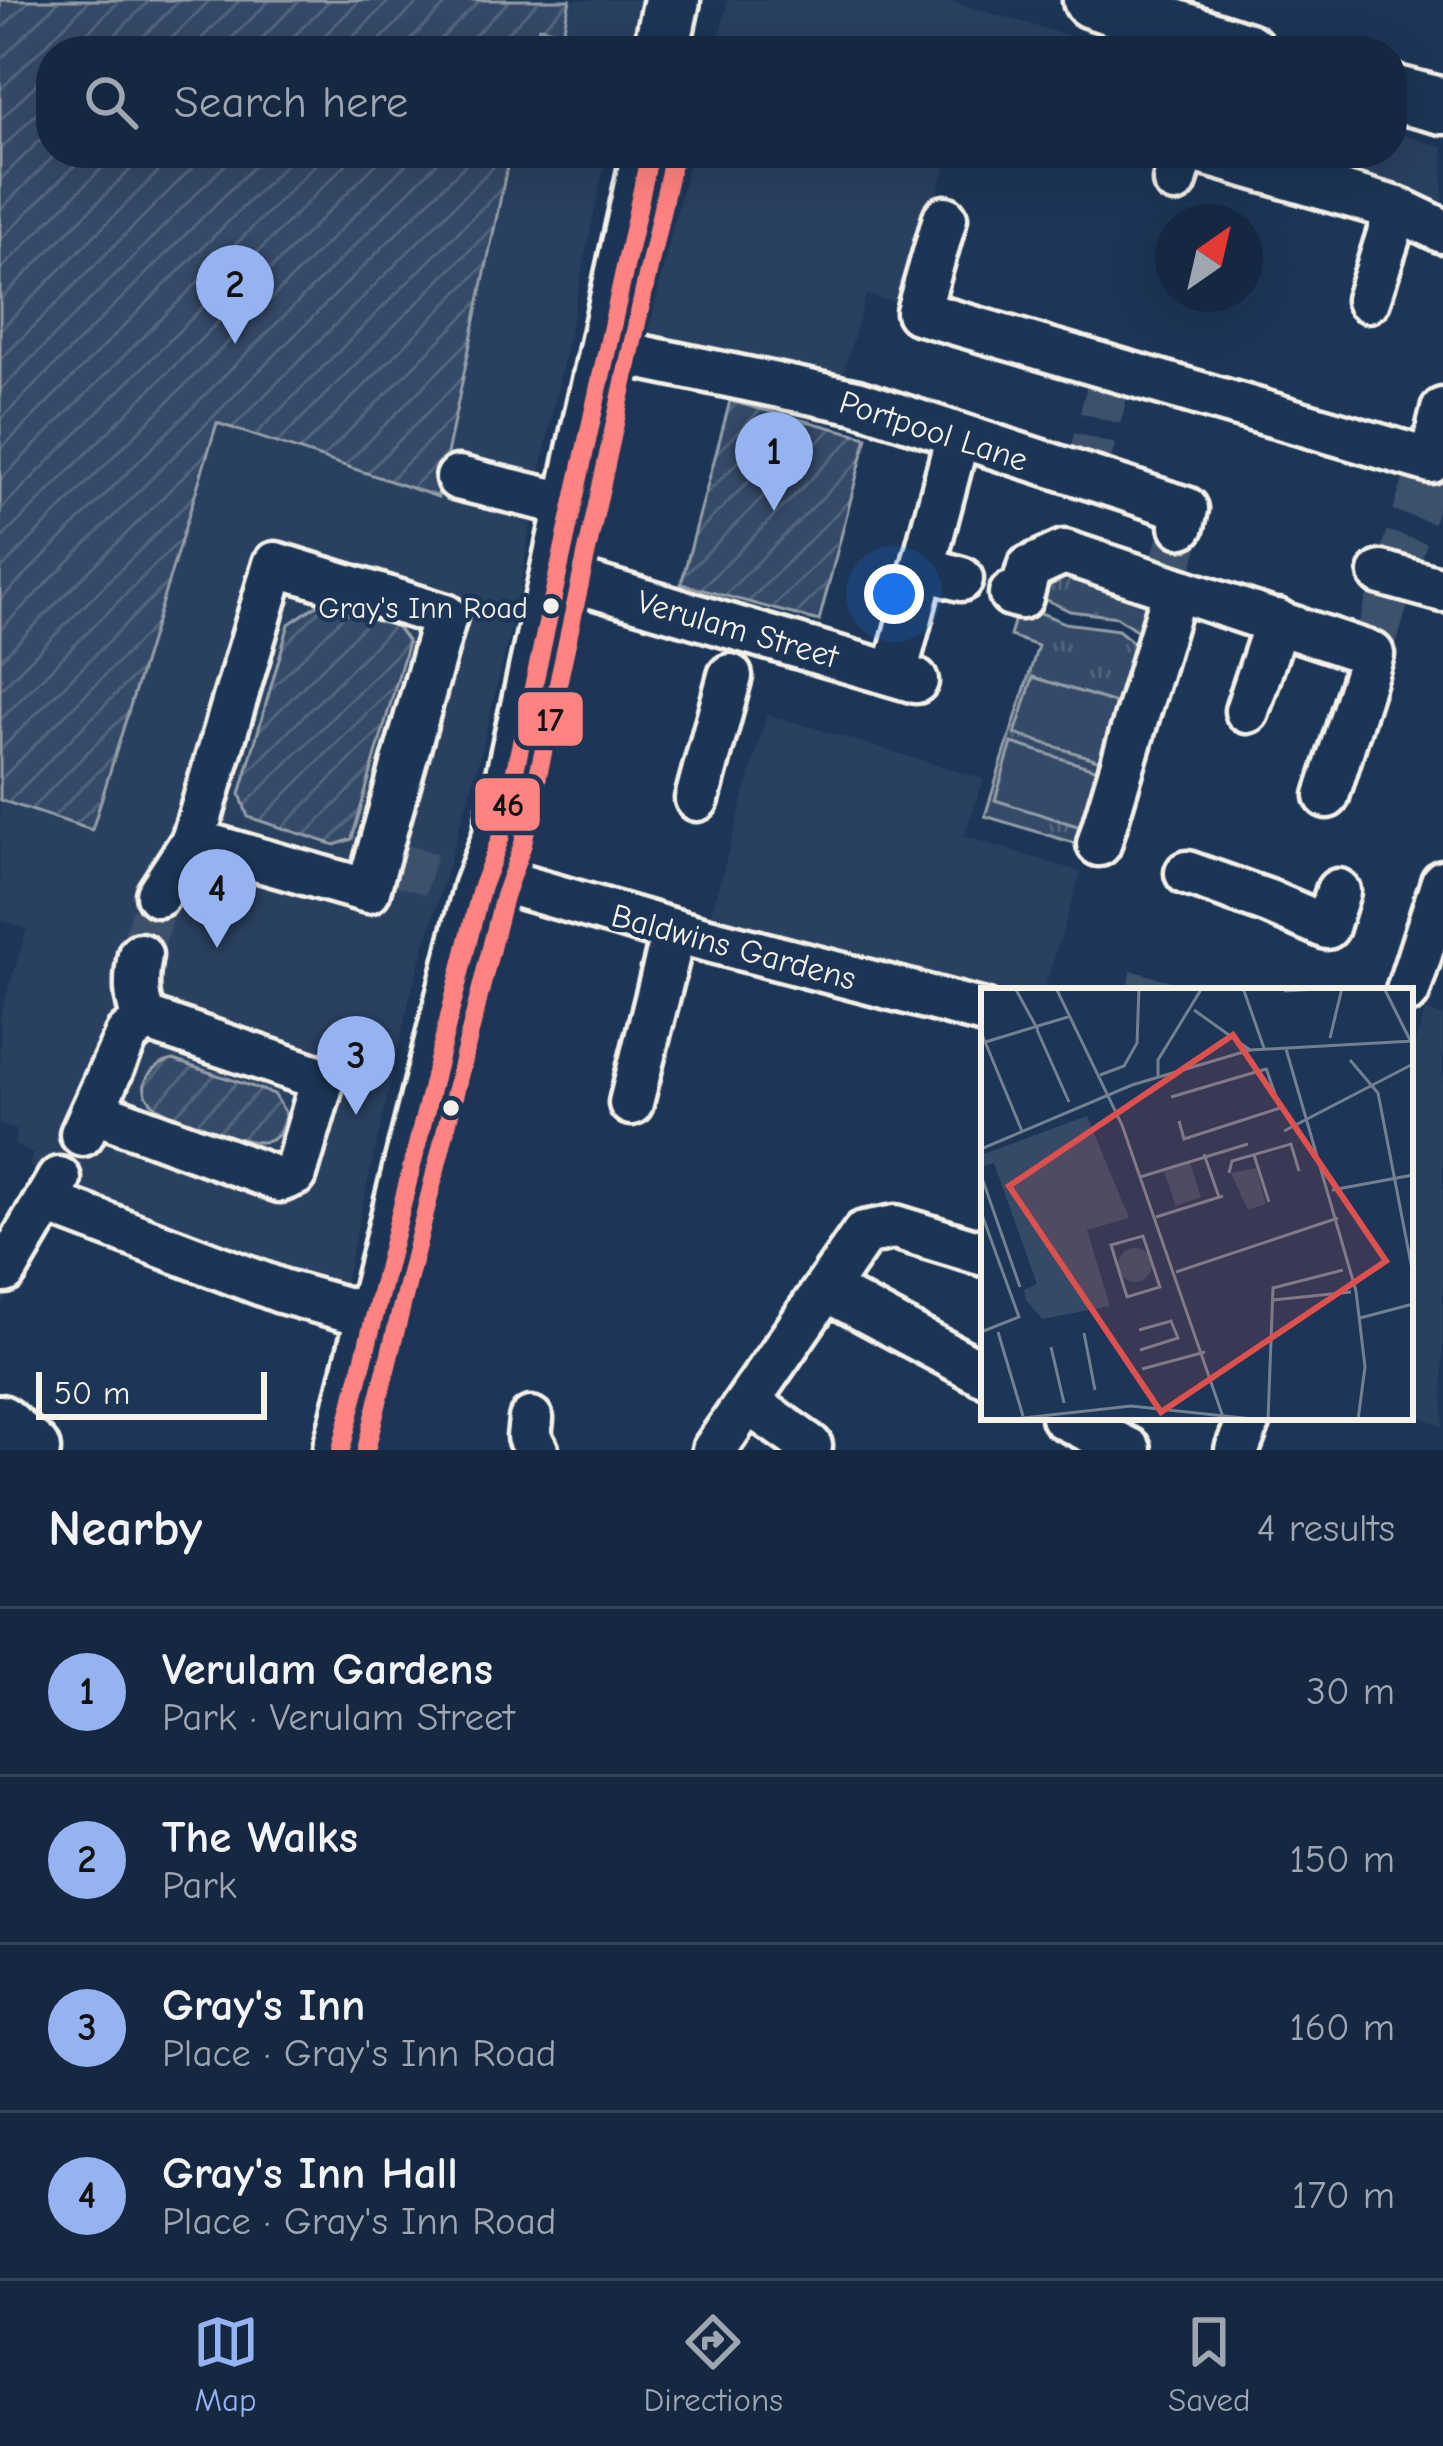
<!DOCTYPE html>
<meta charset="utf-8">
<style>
:root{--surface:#162841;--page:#23344c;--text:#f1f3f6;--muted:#9ea6b1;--line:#35445a;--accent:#95b2f1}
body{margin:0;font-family:"Comic Neue",sans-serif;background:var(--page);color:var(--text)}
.compass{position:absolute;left:1155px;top:204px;width:108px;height:108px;border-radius:50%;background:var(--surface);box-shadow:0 12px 48px #0002;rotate:34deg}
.scale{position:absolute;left:36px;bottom:30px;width:231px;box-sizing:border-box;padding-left:12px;border:6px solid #f4f1e8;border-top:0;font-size:33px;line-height:42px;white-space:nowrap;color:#f4f1e8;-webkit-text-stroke:9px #1d3557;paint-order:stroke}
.you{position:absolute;left:894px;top:594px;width:42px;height:42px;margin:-30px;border:9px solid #fff;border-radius:50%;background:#1a73e8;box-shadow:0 0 0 18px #1a73e833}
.badge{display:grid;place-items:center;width:78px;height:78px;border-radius:50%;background:var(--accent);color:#111;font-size:39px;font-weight:700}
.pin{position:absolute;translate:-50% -99px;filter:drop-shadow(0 3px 6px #0008)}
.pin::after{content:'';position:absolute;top:63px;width:42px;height:36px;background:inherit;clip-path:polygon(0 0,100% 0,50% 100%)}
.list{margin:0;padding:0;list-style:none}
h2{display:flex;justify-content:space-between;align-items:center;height:156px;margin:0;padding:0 48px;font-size:51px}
h2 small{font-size:39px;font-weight:400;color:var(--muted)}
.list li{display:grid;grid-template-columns:78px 1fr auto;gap:36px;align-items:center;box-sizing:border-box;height:168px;padding:0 48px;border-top:3px solid var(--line)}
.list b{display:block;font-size:45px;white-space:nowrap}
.list p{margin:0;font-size:39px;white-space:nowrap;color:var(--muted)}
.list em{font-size:39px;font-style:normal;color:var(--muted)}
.icon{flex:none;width:66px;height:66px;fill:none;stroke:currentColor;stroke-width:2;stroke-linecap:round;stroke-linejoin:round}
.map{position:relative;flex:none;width:1443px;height:1450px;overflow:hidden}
.search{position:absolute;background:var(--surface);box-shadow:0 12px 48px #0002;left:36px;right:36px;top:36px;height:132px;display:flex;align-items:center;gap:30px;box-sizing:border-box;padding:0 42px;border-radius:48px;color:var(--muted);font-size:45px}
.sheet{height:828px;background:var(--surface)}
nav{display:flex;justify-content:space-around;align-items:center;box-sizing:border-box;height:168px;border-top:3px solid var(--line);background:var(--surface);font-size:33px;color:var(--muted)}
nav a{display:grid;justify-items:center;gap:6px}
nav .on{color:var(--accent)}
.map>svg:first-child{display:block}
.built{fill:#2a4060}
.park{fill:url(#park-tufts);stroke:#949ea8;stroke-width:3}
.garden{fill:url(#garden-furrows);stroke:#949ea8;stroke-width:3}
.pitch{fill:#354a67;stroke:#949ea8;stroke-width:3}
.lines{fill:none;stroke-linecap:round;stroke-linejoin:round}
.minor-tunnel{stroke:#3d516d;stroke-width:42;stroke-dasharray:42 21;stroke-linecap:butt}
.minor-casing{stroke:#f4f1e8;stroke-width:51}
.major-casing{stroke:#f4f1e8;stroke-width:63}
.minor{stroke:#1d3557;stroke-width:42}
.major{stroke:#1d3557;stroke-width:54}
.bus-1-casing{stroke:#1d3557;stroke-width:27}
.bus-2-casing{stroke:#1d3557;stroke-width:27}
.bus-1{stroke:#ff8380;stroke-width:18}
.bus-2{stroke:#ff8380;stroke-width:18}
.bus-dot{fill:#f4f1e8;stroke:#1d3557;stroke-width:4.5}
.labels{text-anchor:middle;stroke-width:9;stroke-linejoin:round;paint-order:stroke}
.bus-label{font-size:30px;fill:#f4f1e8;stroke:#1d3557;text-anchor:end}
.street-label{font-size:33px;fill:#f4f1e8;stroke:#1d3557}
.inset-road{fill:none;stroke:#738091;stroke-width:3}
.view{fill:#dc504e;fill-opacity:0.15;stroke:#dc504e;stroke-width:6}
.inset-edge{fill:none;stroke:#f4f1e8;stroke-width:6}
.line-badge{stroke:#1d3557;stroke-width:4.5}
.pale-badge-label{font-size:33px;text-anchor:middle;font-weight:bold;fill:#111}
</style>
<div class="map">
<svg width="1443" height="1450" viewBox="0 0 1443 1450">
<defs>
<pattern id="park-tufts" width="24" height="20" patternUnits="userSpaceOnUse" patternTransform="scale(3)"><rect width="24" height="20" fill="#354a67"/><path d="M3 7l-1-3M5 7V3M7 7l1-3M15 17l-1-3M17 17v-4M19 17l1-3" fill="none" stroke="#53657d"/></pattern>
<pattern id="garden-furrows" width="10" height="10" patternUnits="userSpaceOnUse" patternTransform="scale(3)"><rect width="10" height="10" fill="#354a67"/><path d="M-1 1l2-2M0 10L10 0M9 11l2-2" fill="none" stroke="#53657d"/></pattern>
</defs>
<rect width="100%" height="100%" fill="#1d3557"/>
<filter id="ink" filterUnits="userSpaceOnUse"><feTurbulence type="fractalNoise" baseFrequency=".00833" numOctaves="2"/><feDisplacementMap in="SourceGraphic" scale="24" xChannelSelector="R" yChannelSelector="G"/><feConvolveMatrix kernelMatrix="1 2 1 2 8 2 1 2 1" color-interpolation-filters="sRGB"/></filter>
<g filter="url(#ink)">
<g class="built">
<path d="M 0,0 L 640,0 L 629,51 L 51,51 L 51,153 L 607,153 L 535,496 L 521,585 L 480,757 L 410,997 L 336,1321 L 52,1225 L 0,1308 L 0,1249 L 44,1174 L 29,1166 L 33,1154 L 13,1144 L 17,1130 L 0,1125 L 0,1016 L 27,929 L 0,920 Z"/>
<path d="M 728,0 L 947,0 L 1119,51 L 716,51 Z"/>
<path d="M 1392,132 L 1443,147 L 1443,203 L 1262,153 L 1392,153 Z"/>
<path d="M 691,153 L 950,153 L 903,304 L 866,295 L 832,412 L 639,370 Z"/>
<path d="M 767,714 L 984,779 L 964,836 L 1081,872 L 1044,991 L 990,991 L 710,917 Z"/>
<path d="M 1427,1010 L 1443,1017 L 1443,1427 L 1410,1412 L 1410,1055 Z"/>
</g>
<g class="park">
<path d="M 1067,561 L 1150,594 L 1145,636 L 1117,617 L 1070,611 L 1028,591 Z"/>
<path d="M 1019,604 L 1065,623 L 1118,630 L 1138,646 L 1084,846 L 985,816 L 1038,646 L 1010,636 Z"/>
</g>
<g class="garden">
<path d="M 0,0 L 570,0 L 563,32 L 539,27 L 534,51 L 51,51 L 51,153 L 510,153 L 438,497 L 217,423 L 92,830 L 0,800 Z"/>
<path d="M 730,401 L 867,437 L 819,621 L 681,584 Z"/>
<path d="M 317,605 L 396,626 L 408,642 L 352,839 L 335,845 L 248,817 L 240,794 L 289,624 Z"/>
<path d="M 173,1060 L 274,1094 L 286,1114 L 279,1135 C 271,1140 270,1142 261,1142 C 245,1143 161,1114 151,1102 C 134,1082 155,1064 173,1060 Z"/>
</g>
<g class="pitch">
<path d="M 1033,677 L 1122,705 L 1104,762 L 1015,734 Z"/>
<path d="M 1012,743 L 1101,771 L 1084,828 L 995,800 Z"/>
</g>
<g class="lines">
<g class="minor-tunnel">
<path d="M 1084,479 L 1108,388"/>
<path d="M 1169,573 L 1182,526"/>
<path d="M 1394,577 L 1431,461"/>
<path d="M 1376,639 L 1390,592"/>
<path d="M 391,862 L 444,878"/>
<path d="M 140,955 L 158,895"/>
<path d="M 1148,991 L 1152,976"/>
</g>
<defs>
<g id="minor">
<path d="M 1204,153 L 1397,209 L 1443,231"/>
<path d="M 1175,181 L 1183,153"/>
<path d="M 945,218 L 918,312 L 1431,461 L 1443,410"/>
<path d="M 1368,300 L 1397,209"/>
<path d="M 607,350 L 857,402 L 1186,509 L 1182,526"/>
<path d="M 458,478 L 574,506"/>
<path d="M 275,564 L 445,616 L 368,891 L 193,841 Z"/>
<path d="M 923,568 L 961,579"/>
<path d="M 1381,573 L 1443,590"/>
<path d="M 559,576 L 916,681"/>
<path d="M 1011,594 L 1021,597 L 1029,568 L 1064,552 L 1372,654 L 1327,796"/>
<path d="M 895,674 L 958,435"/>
<path d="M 1247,711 L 1277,621"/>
<path d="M 697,799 L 730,676"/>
<path d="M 1099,844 L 1175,589"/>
<path d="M 1187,873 L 1269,902 L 1327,927 L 1338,891"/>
<path d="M 485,876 L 674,931 L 984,1012"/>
<path d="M 158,895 L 193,841"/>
<path d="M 140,955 C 136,977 134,1001 146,1019"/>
<path d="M 1408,991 L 1443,882"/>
<path d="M 631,1103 L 674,931"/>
<path d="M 93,1111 L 280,1180 L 295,1174 L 320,1089 L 317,1077 L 146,1019"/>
<path d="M 82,1134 L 127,1035 L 146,1019"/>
<path d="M 47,1202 L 281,1291 L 374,1317"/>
<path d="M 5,1271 L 59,1179"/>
<path d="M 827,1290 L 984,1374"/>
<path d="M 749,1403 L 810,1446"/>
<path d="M 1063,1417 L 1129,1450"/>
<path d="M 531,1419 L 529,1437 L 536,1450"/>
<path d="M 714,1450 L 864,1233 L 895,1227 L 984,1254"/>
<path d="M 1237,1450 L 1250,1417"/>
</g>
<g id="major">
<path d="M 1091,0 L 1247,51"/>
<path d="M 661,51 L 672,0"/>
<path d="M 1392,93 L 1443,106"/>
<path d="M 0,1423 L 32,1450"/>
<path d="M 341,1450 L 481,889 L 500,839 L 650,153"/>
</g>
</defs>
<use href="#minor" class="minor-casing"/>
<use href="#major" class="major-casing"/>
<use href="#minor" class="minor"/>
<use href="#major" class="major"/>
<defs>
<path id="bus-1" d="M 341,1450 L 481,889 L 500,839 L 650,153"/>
<path id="bus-2" d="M 366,1450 L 504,896 L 523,844 L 673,158"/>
</defs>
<use href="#bus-1" class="bus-1-casing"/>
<use href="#bus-2" class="bus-2-casing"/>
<use href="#bus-1" class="bus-1"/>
<use href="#bus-2" class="bus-2"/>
</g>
</g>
<g class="bus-dot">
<circle cx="551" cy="606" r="10"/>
<circle cx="451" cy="1108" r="10"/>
</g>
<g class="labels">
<g class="bus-label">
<text x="528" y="618">Gray's Inn Road</text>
</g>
<g class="street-label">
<text transform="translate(934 430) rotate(18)" y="12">Portpool Lane</text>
<text transform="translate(738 628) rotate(16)" y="12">Verulam Street</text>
<text transform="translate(734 946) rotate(15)" y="12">Baldwins Gardens</text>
</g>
</g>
<g transform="translate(981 988)">
<rect width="432" height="432" fill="#1d3557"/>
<path d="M 275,180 L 285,216 L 267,222 L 250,185 Z" fill="#354a67"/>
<path d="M 106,128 L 148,230 L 106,242 L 129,318 L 61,331 L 45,312 L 43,302 L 56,296 L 13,175 L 3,178 L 0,167 ZM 209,175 L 220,209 L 195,218 L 183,184 ZM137 277a17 17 0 1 1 34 0a17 17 0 1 1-34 0Z" fill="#354a67"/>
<path class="inset-road" d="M 34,0 L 57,42M 75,0 L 141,137 L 242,429M 262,0 L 283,60M 403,0 L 429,52M 303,3 L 353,0M 213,22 L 269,62M 56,42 L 88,114M 0,44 L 41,143M 349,50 L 361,0M 1,55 L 90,28M 305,61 L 375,303 L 384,379 L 377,432M 369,72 L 397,105 L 432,286M 119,87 L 143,78 L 156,55 L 158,0M 177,88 L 177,72 L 221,0M 190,109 L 285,81M 198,133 L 203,151 L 299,120 L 285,80M 303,143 L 432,76M 0,161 L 151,97 L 269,62 L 432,53M 223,166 L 238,209M 273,167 L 288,214M 248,185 L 251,173 L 310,156 L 318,183M 0,187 L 39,299M 159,189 L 267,156M 351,202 L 432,187M 0,224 L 38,329 L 0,344M 175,229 L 242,208M 162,248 L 179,299 L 146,309 L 130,257 ZM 195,284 L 357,230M 292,312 L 370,304M 379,330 L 432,316M 158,342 L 190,333 L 197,350 L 159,362M 17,344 L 42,428M 103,345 L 114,402M 70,359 L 83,415M 161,381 L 224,364M 23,432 L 150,418 L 281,432M 287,432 L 292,300 L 362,282"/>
<path class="view" d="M 252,47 L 405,273 L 180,424 L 28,198 Z"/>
<rect width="432" height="432" class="inset-edge"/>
</g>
<g class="line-badge">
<rect x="516" y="690" width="69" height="58" rx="12" fill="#ff8380"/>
<rect x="473" y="776" width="69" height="57" rx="12" fill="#ff8380"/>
</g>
<g class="pale-badge-label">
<text x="550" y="731">17</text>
<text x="508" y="816">46</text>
</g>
</svg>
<svg class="compass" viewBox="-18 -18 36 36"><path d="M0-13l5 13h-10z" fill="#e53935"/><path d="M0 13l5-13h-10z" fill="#9ea6b1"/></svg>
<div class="scale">50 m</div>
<div class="you"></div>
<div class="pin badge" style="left:774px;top:511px">1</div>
<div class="pin badge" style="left:235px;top:344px">2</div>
<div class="pin badge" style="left:356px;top:1115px">3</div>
<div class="pin badge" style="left:217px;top:948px">4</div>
<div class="search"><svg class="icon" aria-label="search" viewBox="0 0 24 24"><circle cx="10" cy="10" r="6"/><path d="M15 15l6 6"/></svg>Search here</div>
</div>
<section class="sheet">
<h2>Nearby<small>4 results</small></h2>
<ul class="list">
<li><span class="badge">1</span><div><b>Verulam Gardens</b><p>Park · Verulam Street</p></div><em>30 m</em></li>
<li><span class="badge">2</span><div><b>The Walks</b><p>Park</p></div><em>150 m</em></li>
<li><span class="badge">3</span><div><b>Gray's Inn</b><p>Place · Gray's Inn Road</p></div><em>160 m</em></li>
<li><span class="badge">4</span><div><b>Gray's Inn Hall</b><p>Place · Gray's Inn Road</p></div><em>170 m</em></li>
</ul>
</section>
<nav>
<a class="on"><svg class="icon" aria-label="map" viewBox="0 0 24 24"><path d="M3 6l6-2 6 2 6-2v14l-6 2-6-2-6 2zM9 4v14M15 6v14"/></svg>Map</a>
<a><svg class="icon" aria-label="directions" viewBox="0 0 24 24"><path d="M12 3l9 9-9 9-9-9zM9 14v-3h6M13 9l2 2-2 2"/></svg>Directions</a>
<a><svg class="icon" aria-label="saved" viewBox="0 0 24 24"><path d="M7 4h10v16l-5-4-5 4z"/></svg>Saved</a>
</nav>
